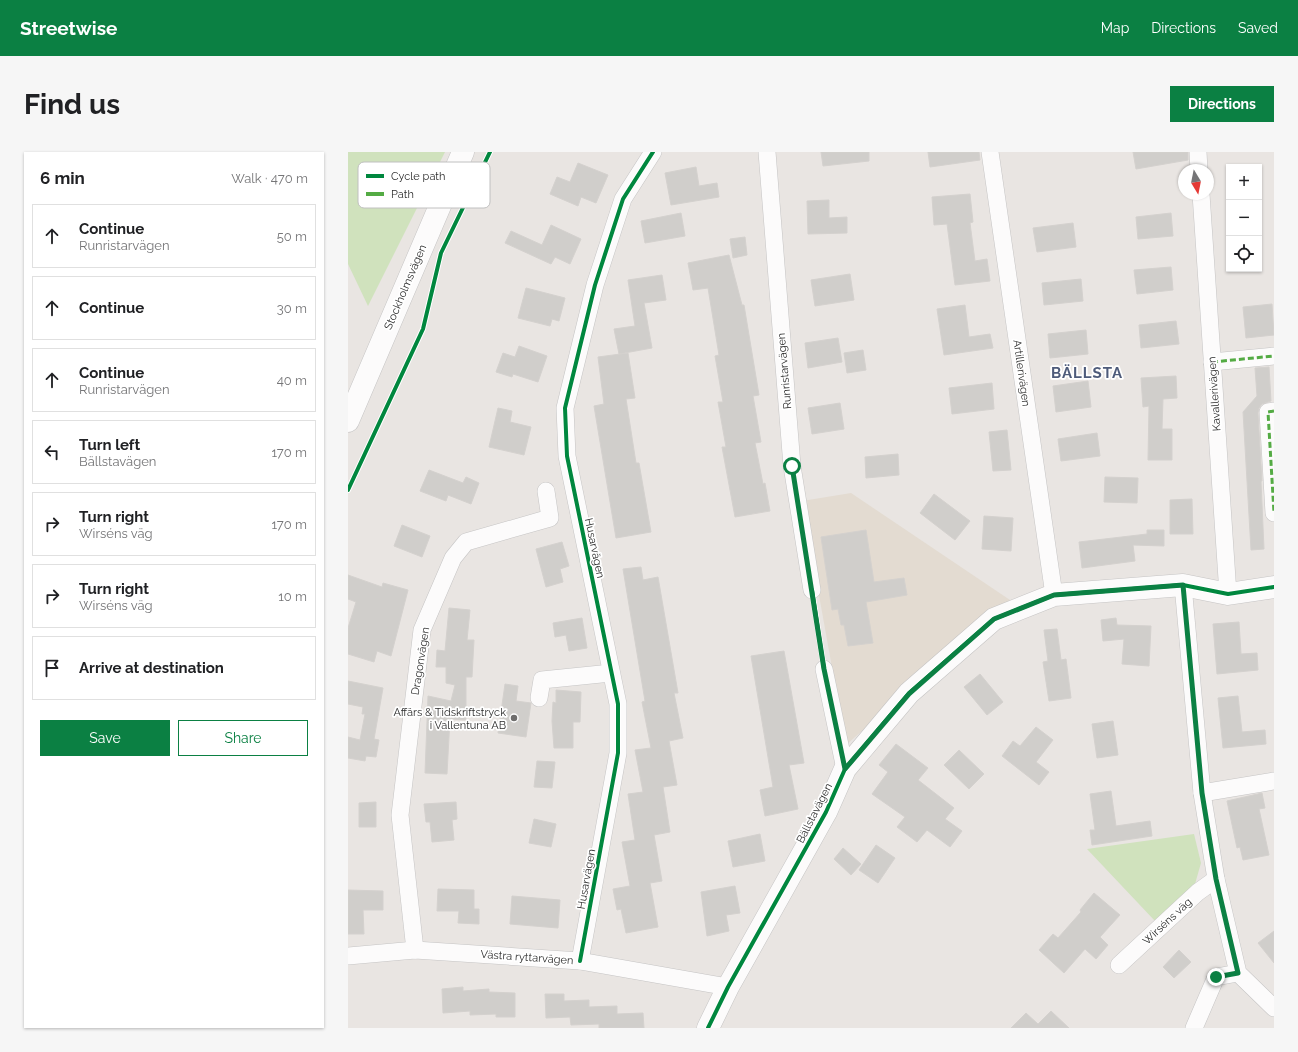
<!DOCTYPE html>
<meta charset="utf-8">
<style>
:root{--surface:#fff;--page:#f6f6f6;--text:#202124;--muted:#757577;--line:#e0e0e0;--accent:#0b8043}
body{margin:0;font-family:Raleway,sans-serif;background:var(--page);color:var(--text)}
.controls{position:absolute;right:12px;top:12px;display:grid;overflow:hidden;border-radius:0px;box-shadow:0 1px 3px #0004}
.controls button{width:36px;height:36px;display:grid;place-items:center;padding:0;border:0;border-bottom:1px solid var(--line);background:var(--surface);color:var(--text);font:20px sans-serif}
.compass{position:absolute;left:830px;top:12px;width:36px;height:36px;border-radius:50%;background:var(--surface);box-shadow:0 1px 3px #0004;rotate:170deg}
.stop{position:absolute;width:12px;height:12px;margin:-9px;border:3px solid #0b8043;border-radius:50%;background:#fff}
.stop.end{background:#0b8043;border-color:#fff;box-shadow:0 1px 4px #0008}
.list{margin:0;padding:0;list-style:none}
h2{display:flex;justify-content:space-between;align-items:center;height:52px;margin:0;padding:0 16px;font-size:17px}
h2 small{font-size:13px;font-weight:400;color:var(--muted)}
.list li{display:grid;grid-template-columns:26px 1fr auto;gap:12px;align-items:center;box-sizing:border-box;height:64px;margin:0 8px 8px;padding:0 8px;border:1px solid var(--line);border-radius:0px}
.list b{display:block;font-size:15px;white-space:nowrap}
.list p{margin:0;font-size:13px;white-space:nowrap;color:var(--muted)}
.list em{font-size:13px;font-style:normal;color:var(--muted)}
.actions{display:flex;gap:8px;padding:12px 16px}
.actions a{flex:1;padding:9px 0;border:1px solid var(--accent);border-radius:0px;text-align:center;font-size:14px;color:var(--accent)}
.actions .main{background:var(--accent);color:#fff}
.icon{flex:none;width:22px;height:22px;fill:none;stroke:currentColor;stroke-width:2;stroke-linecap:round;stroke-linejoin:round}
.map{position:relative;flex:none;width:926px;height:876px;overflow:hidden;border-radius:0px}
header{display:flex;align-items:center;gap:24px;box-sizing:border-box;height:56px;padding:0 20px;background:var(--accent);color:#fff}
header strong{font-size:19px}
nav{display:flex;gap:22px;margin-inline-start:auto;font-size:14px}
.intro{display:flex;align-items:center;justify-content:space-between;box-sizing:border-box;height:96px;padding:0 24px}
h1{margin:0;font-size:28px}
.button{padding:10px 18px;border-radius:0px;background:var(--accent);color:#fff;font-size:14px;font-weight:700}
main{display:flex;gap:24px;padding:0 24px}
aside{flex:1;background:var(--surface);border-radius:0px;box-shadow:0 1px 3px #0004}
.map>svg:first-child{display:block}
.education{fill:#e3dbd1}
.green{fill:#d0e2bd}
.building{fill:#d0cecb;stroke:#d4d1ce}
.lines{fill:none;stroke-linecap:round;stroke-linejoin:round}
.street-casing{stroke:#c5c4c4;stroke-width:18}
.secondary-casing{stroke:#c5c4c4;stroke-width:23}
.street{stroke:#fcfbfb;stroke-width:17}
.secondary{stroke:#fcfbfb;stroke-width:22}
.quiet{stroke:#54ab44;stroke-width:3;stroke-dasharray:6 3;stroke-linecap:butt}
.cycleway-casing{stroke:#fff;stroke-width:6}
.cycleway{stroke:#00873e;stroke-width:4}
.route{stroke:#0b8043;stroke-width:5}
.poi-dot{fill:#6e6d6c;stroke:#fff;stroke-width:1.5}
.labels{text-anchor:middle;stroke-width:3.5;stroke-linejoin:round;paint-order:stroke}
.street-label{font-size:11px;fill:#2c2c2c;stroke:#fff}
.poi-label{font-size:11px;fill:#2c2c2c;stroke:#fff;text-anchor:end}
.district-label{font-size:15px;font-weight:bold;letter-spacing:1px;fill:#4e5b7a;stroke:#fff}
.key{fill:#fff;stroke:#c0c0c0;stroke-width:1}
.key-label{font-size:11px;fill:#2c2c2c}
</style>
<header>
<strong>Streetwise</strong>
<nav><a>Map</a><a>Directions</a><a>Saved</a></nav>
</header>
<div class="intro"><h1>Find us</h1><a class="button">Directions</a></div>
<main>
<aside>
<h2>6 min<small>Walk · 470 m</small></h2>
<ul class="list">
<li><svg class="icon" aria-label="ahead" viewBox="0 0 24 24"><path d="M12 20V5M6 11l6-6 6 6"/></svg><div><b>Continue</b><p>Runristarvägen</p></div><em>50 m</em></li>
<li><svg class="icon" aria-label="ahead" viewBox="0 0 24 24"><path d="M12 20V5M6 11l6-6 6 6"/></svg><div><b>Continue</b></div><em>30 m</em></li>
<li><svg class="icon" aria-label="ahead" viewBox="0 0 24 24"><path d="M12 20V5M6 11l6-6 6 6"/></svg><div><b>Continue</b><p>Runristarvägen</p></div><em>40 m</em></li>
<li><svg class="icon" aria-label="left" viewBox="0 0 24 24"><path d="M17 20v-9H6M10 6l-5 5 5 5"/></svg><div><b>Turn left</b><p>Bällstavägen</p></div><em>170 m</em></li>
<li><svg class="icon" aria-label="right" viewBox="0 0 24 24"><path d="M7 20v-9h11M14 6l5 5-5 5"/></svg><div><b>Turn right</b><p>Wirséns väg</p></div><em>170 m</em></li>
<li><svg class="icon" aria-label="right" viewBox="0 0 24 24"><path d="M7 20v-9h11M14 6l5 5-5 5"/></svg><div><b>Turn right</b><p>Wirséns väg</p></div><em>10 m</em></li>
<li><svg class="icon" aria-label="arrive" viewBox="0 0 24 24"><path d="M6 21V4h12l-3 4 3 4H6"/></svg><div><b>Arrive at destination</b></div></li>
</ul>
<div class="actions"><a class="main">Save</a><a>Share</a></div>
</aside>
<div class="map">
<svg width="926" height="876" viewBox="0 0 926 876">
<rect width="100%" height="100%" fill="#e9e5e2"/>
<path class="education" d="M 503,341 L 662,448 L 498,593 L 454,349 Z"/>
<g class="green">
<path d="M 0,0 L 97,0 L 20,154 L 0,112 Z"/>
<path d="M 846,682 L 853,711 L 847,732 L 807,769 L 739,697 Z"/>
</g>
<g class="building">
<path d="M 473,0 L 521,0 L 521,9 L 475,14 Z"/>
<path d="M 580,0 L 631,0 L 632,8 L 582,15 Z"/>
<path d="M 785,0 L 840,0 L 840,8 L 788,17 Z"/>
<path d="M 230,11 L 260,23 L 248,51 L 233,45 L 230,54 L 202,42 L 209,25 L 222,30 Z"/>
<path d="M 348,15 L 351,34 L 369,31 L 371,45 L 323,53 L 317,21 Z"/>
<path d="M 622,42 L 625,70 L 622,71 L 627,109 L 639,107 L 642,129 L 607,133 L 599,72 L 586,73 L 584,45 Z"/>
<path d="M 481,48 L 481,66 L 499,65 L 499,81 L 460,82 L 459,49 Z"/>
<path d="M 333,61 L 337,84 L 297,91 L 293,69 Z"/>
<path d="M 823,61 L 825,84 L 790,87 L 788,65 Z"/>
<path d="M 725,71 L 728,95 L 689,100 L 685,76 Z"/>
<path d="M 203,73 L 233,87 L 222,112 L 207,105 L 203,112 L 157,91 L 163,79 L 194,93 Z"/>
<path d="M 397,85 L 399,103 L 385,106 L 382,87 Z"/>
<path d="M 381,103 L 394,153 L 396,153 L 411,243 L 405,244 L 413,290 L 407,291 L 415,332 L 417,331 L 422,359 L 387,365 L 374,295 L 378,295 L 370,250 L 375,250 L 367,204 L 371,203 L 360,136 L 345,138 L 340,111 Z"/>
<path d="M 823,115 L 825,138 L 789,142 L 786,118 Z"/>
<path d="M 502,122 L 506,148 L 467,154 L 463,128 Z"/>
<path d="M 314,123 L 318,148 L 296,151 L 304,196 L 271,202 L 266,177 L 287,174 L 280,128 Z"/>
<path d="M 733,127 L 735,149 L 696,153 L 694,131 Z"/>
<path d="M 178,136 L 217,146 L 211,169 L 204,167 L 202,174 L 170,166 Z"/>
<path d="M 924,152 L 926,183 L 898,186 L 895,155 Z"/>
<path d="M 617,153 L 621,185 L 642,182 L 645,196 L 596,203 L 589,157 Z"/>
<path d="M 828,169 L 831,192 L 793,196 L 791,173 Z"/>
<path d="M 738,178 L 740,202 L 702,206 L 700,182 Z"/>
<path d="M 490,186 L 494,210 L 460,216 L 457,191 Z"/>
<path d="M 171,194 L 199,204 L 190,230 L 165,222 L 164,225 L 148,220 L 155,201 L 167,205 Z"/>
<path d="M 515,198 L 518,218 L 499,221 L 496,201 Z"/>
<path d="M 280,201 L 287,246 L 278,247 L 288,311 L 291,311 L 303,380 L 268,386 L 246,254 L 256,252 L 250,205 Z"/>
<path d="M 921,215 L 923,249 L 914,252 L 911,256 L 910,261 L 914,329 L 913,329 L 916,397 L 903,398 L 895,260 L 909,244 L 907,216 Z"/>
<path d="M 828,224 L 829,246 L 815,247 L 814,277 L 824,277 L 824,308 L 800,308 L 801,254 L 795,255 L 793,226 Z"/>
<path d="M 740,229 L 743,255 L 708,260 L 705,234 Z"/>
<path d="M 644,231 L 646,257 L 604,262 L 601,236 Z"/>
<path d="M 492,251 L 496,277 L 464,282 L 460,256 Z"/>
<path d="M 150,256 L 164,259 L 162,270 L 183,275 L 176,303 L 141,295 Z"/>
<path d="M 659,278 L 663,318 L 645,319 L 641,280 Z"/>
<path d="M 749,281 L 752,304 L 713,309 L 710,287 Z"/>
<path d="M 550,302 L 551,323 L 518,326 L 517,305 Z"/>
<path d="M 81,318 L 115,331 L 118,325 L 131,331 L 123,352 L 100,343 L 98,349 L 72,339 Z"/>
<path d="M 757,325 L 790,326 L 789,351 L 756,350 Z"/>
<path d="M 586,342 L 622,369 L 607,388 L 572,361 Z"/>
<path d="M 844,347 L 845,382 L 822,382 L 822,348 Z"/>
<path d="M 636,364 L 665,366 L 663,399 L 634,397 Z"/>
<path d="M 54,373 L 82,384 L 74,405 L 46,394 Z"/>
<path d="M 518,378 L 526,430 L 556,426 L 559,443 L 518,450 L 525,491 L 500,494 L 496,473 L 493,473 L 490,457 L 484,458 L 473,385 Z"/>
<path d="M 799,378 L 816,378 L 816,394 L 785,393 L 787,409 L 734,416 L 731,390 L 799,382 Z"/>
<path d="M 214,390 L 221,414 L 212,417 L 215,430 L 198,435 L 188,397 Z"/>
<path d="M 293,415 L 295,428 L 310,425 L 330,541 L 326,541 L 335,586 L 321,589 L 329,633 L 315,635 L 322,680 L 306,683 L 314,729 L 302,731 L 310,775 L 278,781 L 273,757 L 269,758 L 265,737 L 282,734 L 274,690 L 287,688 L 280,642 L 295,640 L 287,598 L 303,596 L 294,550 L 297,549 L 275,417 Z"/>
<path d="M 0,423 L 34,435 L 35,431 L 60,438 L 43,504 L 29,499 L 26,510 L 0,502 L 0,476 L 8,450 L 0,447 Z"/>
<path d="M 101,456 L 122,458 L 119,488 L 126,488 L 124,525 L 118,525 L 118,568 L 102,567 L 99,622 L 77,621 L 80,544 L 103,549 L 107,533 L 98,531 L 98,515 L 88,515 L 89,498 L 97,499 Z"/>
<path d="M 234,466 L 239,496 L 221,499 L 218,483 L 207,485 L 205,471 Z"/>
<path d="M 768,466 L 769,473 L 803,474 L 801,514 L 774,512 L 776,487 L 755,489 L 753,468 Z"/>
<path d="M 891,470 L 893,502 L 909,501 L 910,518 L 869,522 L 865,472 Z"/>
<path d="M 709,477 L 713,508 L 718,507 L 723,546 L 701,549 L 695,510 L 700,509 L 696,478 Z"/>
<path d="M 436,499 L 456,611 L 441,613 L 450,657 L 417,664 L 412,638 L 425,635 L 403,504 Z"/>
<path d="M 632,522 L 655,550 L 639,563 L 616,535 Z"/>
<path d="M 0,529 L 35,536 L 26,587 L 31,588 L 28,605 L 18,604 L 17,609 L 0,606 L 0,585 L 12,588 L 17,562 L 14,562 L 15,555 L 0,552 Z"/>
<path d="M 157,532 L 170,534 L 168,549 L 183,551 L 178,585 L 150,581 Z"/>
<path d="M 208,538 L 233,540 L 232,570 L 225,570 L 225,596 L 206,596 L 204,569 L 205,550 L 208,551 Z"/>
<path d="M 890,544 L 894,580 L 917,578 L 918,592 L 875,596 L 870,546 Z"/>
<path d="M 765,569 L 770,603 L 749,606 L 744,572 Z"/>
<path d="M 688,575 L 705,588 L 688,610 L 701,620 L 691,633 L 654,604 L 665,589 L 672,594 Z"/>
<path d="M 548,592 L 580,616 L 570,628 L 606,656 L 597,667 L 614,679 L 602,695 L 579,678 L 569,690 L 549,675 L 557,665 L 524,642 L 540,620 L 531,613 Z"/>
<path d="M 611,598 L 636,622 L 621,637 L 596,613 Z"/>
<path d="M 189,609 L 207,610 L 204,636 L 186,635 Z"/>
<path d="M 763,639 L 768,674 L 802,669 L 804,684 L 744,693 L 742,678 L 747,678 L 742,642 Z"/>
<path d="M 914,641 L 917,656 L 911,657 L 921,703 L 895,708 L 892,695 L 889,696 L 879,649 Z"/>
<path d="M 28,650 L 28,675 L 11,675 L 11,651 Z"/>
<path d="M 108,650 L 109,667 L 104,668 L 106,688 L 84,690 L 82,670 L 78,670 L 76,652 Z"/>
<path d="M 186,667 L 208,672 L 203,695 L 181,691 Z"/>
<path d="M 412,682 L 417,709 L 385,715 L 380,689 Z"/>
<path d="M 528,693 L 547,706 L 530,731 L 511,718 Z"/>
<path d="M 495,696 L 513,712 L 503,723 L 486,707 Z"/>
<path d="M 387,734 L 392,761 L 378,763 L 381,779 L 359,784 L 353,740 Z"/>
<path d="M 90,737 L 126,738 L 126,757 L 131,757 L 131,772 L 110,771 L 111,759 L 89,759 Z"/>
<path d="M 0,738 L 35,739 L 35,758 L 15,758 L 16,782 L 0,782 Z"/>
<path d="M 746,741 L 772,763 L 752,785 L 760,793 L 748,807 L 737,797 L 716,821 L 691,798 L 705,782 L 710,786 L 733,760 L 732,758 Z"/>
<path d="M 164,744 L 212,748 L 210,776 L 162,772 Z"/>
<path d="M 926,779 L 926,811 L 910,791 Z"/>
<path d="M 831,798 L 843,810 L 826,826 L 815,815 Z"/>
<path d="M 115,835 L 115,839 L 141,837 L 141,840 L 167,841 L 167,865 L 148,865 L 148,862 L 122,863 L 122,859 L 95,861 L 94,837 Z"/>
<path d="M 197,842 L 216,842 L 216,849 L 241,848 L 241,855 L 269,854 L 269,862 L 295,861 L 296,876 L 251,876 L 251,872 L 223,873 L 222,865 L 198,866 Z"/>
<path d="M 703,859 L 721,876 L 663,876 L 678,861 L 690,872 Z"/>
</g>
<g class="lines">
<defs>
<g id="street">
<path d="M 419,0 L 444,314 L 464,438"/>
<path d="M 642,0 L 706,443"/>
<path d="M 850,0 L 851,18"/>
<path d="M 853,42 L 880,442"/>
<path d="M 864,210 L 926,204"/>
<path d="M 926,259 L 920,260 L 926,361"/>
<path d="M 835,433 L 854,641 L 926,629"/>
<path d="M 476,517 L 497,617"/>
<path d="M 191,546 L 194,528 L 263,521"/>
<path d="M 854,641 L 868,727 L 890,821 L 926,856"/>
<path d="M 67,798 L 52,663 L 74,478 L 105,406 L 118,390 L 202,366 L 198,339"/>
<path d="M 0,804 L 67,798 L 232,809 L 380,835"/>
<path d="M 232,809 L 270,601 L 270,552 L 219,304 L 217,256 L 247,133 L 275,47 L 305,0"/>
<path d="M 771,813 L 850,740 L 868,727"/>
<path d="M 846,876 L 868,825 L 890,821"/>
</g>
<g id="secondary">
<path d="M 0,269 L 115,0"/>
<path d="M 360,876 L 380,835 L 478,660 L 497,617 L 561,541 L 646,467 L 706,443 L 835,433 L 880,442 L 926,435"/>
</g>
</defs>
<use href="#street" class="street-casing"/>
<use href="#secondary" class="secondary-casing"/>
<use href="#street" class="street"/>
<use href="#secondary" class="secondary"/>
<g class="quiet">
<path d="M 864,210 L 926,204"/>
<path d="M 926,259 L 920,260 L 926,361"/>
</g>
<defs>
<g id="cycleway">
<path d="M 0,338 L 75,177 L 93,101 L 142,0"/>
<path d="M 464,438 L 476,517"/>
<path d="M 232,809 L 270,601 L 270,552 L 219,304 L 217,256 L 247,133 L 275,47 L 305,0"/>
<path d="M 360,876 L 380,835 L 478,660 L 497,617 L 561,541 L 646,467 L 706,443 L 835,433 L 880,442 L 926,435"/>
</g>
</defs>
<use href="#cycleway" class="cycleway-casing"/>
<use href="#cycleway" class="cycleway"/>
</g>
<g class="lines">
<path class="route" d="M 444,314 L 476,517 L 497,617 L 561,542 L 646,467 L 706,443 L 835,433 L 854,641 L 868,727 L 890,821 L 868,825"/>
</g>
<circle class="poi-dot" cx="166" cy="566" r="4"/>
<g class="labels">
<g class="street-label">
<text transform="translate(57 135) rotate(-67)" y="4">Stockholmsvägen</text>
<text transform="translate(436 219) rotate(-95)" y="4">Runristarvägen</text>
<text transform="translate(674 221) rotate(82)" y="4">Artillerivägen</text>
<text transform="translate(866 242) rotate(-94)" y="4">Kavallerivägen</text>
<text transform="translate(247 396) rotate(78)" y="4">Husarvägen</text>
<text transform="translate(72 509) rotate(-81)" y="4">Dragonvägen</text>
<text transform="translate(466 661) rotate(-63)" y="4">Bällstavägen</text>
<text transform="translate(238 727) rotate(-80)" y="4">Husarvägen</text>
<text transform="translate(819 769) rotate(-43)" y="4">Wirséns väg</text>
<text transform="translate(179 805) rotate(4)" y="4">Västra ryttarvägen</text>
</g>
<g class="poi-label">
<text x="158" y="564">Affärs &amp; Tidskriftstryck<tspan x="158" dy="13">i Vallentuna AB</tspan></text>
</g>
<g class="district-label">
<text x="739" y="226">BÄLLSTA</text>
</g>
</g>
<rect x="10" y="10" width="132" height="46" rx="6" class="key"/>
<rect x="18" y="22" width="18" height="4" fill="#00873e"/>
<rect x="18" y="40" width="18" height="4" fill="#54ab44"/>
<g class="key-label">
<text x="43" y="28">Cycle path</text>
<text x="43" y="46">Path</text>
</g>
</svg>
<div class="controls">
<button>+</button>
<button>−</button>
<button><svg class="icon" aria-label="locate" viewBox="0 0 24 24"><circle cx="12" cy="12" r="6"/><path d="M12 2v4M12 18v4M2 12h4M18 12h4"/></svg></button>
</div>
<svg class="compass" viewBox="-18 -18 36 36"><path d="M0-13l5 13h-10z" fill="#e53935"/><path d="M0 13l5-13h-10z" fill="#757577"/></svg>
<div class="stop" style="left:444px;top:314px"></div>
<div class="stop end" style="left:868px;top:825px"></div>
</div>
</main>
